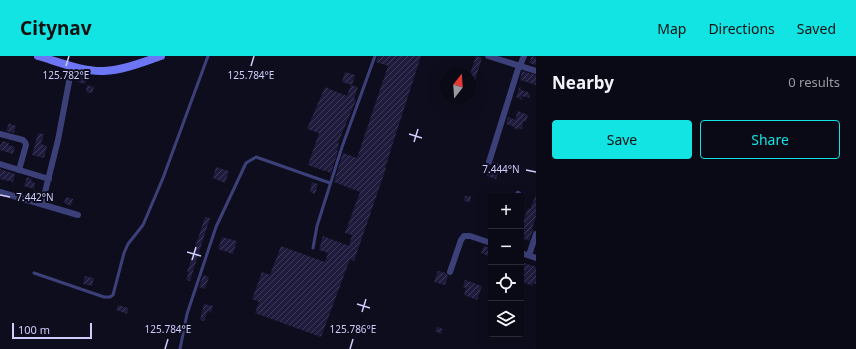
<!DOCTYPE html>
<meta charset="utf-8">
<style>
:root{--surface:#0a0a16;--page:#13131f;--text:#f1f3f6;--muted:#999aa1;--line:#2a2b35;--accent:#12e3e3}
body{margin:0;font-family:"Noto Sans",sans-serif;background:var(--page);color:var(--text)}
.controls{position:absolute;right:12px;bottom:12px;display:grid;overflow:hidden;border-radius:4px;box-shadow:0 4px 16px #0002}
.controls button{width:36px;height:36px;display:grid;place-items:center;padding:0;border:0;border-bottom:1px solid var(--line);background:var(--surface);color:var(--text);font:20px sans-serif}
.compass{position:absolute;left:440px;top:12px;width:36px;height:36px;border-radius:50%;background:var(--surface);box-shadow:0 4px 16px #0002;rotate:17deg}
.scale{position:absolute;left:12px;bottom:10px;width:80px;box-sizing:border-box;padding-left:4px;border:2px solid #cecdfb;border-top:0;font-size:11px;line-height:14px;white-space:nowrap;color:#cecdfb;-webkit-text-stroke:3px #0e0d1d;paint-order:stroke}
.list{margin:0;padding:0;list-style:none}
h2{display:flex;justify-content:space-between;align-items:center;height:52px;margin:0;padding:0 16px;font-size:17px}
h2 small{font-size:13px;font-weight:400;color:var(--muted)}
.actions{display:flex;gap:8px;padding:12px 16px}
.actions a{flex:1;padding:9px 0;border:1px solid var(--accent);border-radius:4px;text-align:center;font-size:14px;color:var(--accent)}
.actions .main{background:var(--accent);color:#111}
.icon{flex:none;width:22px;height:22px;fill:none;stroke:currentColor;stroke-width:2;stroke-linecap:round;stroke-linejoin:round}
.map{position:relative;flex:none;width:536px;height:293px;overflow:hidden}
header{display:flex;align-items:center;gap:24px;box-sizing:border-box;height:56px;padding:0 20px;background:var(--accent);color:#111}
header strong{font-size:19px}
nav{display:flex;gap:22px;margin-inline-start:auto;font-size:14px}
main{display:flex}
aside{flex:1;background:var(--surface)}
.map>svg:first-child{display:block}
.building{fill:url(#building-hatch)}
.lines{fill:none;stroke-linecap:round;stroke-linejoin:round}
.lane{stroke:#3c4078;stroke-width:3}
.street{stroke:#3c4078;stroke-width:6}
.secondary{stroke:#6c76f4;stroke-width:8}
.ticks{fill:none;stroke:#cecdfb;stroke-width:1.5}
.ticks-label{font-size:10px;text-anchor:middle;fill:#cecdfb;stroke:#0e0d1d;stroke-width:4;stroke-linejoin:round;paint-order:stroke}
</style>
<header>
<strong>Citynav</strong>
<nav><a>Map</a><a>Directions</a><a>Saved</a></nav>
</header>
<main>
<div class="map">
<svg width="536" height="293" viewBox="0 0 536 293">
<defs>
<pattern id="building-hatch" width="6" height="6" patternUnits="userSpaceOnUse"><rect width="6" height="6" fill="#1e1b3c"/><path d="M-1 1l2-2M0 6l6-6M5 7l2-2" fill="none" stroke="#3e3b59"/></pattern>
</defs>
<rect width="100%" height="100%" fill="#0e0d1d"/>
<g class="building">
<path d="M 378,0 L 421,0 L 385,112 L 386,112 L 354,205 L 350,203 L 321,281 L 255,257 L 259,246 L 252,243 L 262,216 L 270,219 L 281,190 L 325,206 L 328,197 L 319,194 L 323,180 L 349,190 L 352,179 L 345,177 L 360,136 L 334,126 L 343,97 L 357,102 L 388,10 L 376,6 Z"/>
<path d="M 476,0 L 482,2 L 471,37 L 470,25 L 472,19 L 470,18 Z"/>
<path d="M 532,0 L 536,2 L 536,9 L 529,7 Z"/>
<path d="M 522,15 L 536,19 L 536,29 L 520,24 Z"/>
<path d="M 345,16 L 355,19 L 352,29 L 342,26 Z"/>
<path d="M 80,20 L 87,22 L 85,28 L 78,26 Z"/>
<path d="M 87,29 L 94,31 L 92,37 L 86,36 Z"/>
<path d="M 351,29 L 358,31 L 354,43 L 356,44 L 338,87 L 339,88 L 337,95 L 338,95 L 331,117 L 308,109 L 319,77 L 307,73 L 325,31 L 347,40 Z"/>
<path d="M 520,30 L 521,34 L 528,36 L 528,37 L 530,38 L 529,42 L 521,40 L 522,44 L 516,41 Z"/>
<path d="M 518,55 L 528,59 L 526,66 L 523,65 L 522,73 L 519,72 L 519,74 L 514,72 L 514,71 L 506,68 L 508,61 L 515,64 Z"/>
<path d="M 9,67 L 16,70 L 14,77 L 6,75 Z"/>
<path d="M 38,77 L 44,78 L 41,88 L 47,90 L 44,102 L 32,99 Z"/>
<path d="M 3,85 L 9,87 L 8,89 L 15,91 L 13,98 L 0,94 L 0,88 L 1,89 Z"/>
<path d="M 494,106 L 501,109 L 496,123 L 487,120 L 488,115 L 490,116 L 491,114 Z"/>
<path d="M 216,111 L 229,115 L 225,127 L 213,122 Z"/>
<path d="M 0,113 L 15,118 L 13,126 L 0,123 Z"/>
<path d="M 27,121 L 32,123 L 31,125 L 35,127 L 34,133 L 24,130 Z"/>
<path d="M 312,126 L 318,128 L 315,138 L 310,136 Z"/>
<path d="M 34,134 L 40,136 L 38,141 L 32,139 Z"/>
<path d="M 536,139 L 536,160 L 532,173 L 534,174 L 532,176 L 529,185 L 521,182 L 521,162 L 524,163 L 528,152 L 530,153 Z"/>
<path d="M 465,140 L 471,140 L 470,146 L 464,145 Z"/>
<path d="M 66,141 L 73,143 L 71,150 L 64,147 Z"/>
<path d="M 205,161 L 210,162 L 190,225 L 186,224 L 189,216 L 187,216 Z"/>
<path d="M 222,181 L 237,185 L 233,198 L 218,193 Z"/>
<path d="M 484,190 L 491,192 L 491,201 L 481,197 Z"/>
<path d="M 521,206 L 536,211 L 536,228 L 533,227 L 532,230 L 521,225 Z"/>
<path d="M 438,215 L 446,217 L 448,220 L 445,229 L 434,226 Z"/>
<path d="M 203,219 L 209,221 L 205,233 L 199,231 Z"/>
<path d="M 85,220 L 94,222 L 92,230 L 83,228 Z"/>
<path d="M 465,224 L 482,230 L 477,244 L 464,239 L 466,232 L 463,231 Z"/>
<path d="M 204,248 L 213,250 L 211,257 L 208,255 L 204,265 L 200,264 Z"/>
<path d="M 118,249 L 128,252 L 127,258 L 116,254 Z"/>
<path d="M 437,271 L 443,273 L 441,278 L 435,275 Z"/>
</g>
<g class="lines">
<g class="lane">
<path d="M 313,192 L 317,170 L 342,91 L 375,0"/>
<path d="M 34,217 L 104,241 L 110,241 L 113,239 L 124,197 L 128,188 L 143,169 L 163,122 L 208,0"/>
<path d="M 180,293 L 187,258 L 216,171 L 246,107 L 256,101 L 330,127"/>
</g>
<g class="street">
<path d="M 488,0 L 536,15"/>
<path d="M 520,10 L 524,0"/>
<path d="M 0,78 L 23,84 L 25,86 L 26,89 L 19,114"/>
<path d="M 489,106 L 519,10"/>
<path d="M 0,108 L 49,123"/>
<path d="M 0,136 L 78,159"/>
<path d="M 517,140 L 518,138"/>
<path d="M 42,148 L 58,84 L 72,10"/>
<path d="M 521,197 L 536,202"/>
<path d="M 529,199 L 536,178"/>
<path d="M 450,216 L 461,184 L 464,180 L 470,180 L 491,187"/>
</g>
<path class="secondary" d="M 38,0 C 59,6 83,16 104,15 C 124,14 143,6 161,0"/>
</g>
<path class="ticks" d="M 66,10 L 69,0M 251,10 L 254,0M 409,78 L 422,82M 414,86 L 418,73M 526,114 L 536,116M 0,139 L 10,141M 187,196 L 201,200M 192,204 L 196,191M 357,248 L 370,252M 362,256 L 366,243M 165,293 L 168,283M 350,293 L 353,283"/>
<g class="ticks-label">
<text x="66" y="23">125.782°E</text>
<text x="251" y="23">125.784°E</text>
<text x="501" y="117">7.444°N</text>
<text x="35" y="145">7.442°N</text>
<text x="168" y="277">125.784°E</text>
<text x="353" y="277">125.786°E</text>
</g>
</svg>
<div class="controls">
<button>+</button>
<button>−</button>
<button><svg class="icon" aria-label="locate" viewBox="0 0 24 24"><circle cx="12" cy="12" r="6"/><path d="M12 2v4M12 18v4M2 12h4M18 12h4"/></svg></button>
<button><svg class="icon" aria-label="layers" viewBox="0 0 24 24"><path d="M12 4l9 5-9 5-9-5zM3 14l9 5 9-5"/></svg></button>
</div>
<svg class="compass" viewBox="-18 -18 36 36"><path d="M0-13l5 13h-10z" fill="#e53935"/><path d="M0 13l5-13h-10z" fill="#999aa1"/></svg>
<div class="scale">100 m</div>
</div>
<aside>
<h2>Nearby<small>0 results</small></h2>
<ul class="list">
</ul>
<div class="actions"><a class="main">Save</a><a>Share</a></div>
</aside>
</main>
